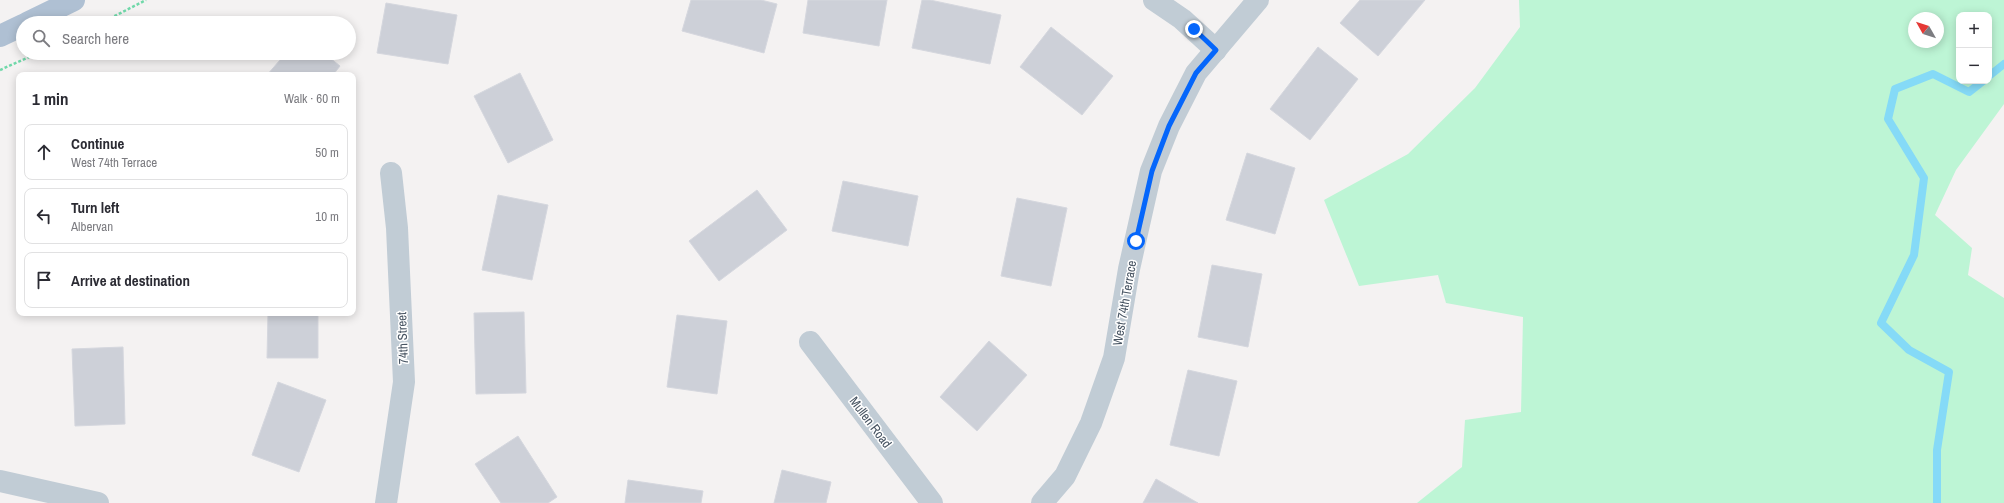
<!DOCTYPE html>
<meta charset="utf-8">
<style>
:root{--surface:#fff;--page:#f7f7f7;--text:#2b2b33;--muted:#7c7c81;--line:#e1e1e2}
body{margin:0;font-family:"Archivo Narrow",sans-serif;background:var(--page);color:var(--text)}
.controls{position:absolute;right:12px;top:12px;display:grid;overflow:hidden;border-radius:8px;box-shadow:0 2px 10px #0003}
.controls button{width:36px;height:36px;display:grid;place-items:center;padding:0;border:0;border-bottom:1px solid var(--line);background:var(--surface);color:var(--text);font:20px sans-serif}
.compass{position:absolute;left:1908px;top:12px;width:36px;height:36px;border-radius:50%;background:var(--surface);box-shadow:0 2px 10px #0003;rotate:309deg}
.stop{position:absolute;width:12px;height:12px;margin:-9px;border:3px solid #0566fb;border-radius:50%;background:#fff}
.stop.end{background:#0566fb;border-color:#fff;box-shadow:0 1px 4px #0008}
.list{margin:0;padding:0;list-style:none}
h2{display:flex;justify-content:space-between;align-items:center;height:52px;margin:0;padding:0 16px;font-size:17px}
h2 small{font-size:13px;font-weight:400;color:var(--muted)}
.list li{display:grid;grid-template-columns:26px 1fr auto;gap:12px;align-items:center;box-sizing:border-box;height:56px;margin:0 8px 8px;padding:0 8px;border:1px solid var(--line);border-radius:8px}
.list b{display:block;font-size:15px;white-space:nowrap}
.list p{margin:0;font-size:13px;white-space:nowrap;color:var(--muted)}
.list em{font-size:13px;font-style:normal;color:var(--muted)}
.icon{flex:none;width:22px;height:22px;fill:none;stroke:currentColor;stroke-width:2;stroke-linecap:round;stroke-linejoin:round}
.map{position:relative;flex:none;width:2004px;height:503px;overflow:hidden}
.search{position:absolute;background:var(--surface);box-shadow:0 2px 10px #0003;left:16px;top:16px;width:340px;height:44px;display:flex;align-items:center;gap:10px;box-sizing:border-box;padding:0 14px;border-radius:22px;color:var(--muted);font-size:15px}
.panel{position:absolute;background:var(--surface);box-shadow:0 2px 10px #0003;left:16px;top:72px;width:340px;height:244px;border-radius:8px}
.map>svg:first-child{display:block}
.green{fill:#bdf5d5;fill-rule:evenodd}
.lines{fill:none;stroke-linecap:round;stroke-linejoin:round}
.stream{stroke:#85daf7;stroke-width:8}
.building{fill:#cdd0d8;stroke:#d5d7de}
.path{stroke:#70d8a9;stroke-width:2.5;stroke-dasharray:3 2;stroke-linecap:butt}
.minor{stroke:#c1ccd5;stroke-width:22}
.major{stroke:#afc0d3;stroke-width:22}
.route{stroke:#0566fb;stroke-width:5}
.labels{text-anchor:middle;stroke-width:3;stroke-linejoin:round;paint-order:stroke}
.street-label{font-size:13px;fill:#475462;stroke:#fff}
</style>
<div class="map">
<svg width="2004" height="503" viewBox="0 0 2004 503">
<rect width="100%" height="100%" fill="#f4f2f2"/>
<path class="green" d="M 1519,0 L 2004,0 L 2004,104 L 1956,170 L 1935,215 L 1972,248 L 1968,275 L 2004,298 L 2004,503 L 1417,503 L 1462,467 L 1465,420 L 1521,412 L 1523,317 L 1446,303 L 1438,275 L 1359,286 L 1324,200 L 1408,154 L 1475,88 L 1520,27 ZM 1959,15 L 1989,15 L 1989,81 L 1959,81 ZM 1914,18 L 1938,18 L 1938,42 L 1914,42 Z"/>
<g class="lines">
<g class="stream">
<path d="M 1989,76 L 2004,64"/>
<path d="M 1937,503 L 1937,450 L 1949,372 L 1909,350 L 1881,323 L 1914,255 L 1924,178 L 1888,119 L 1895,89 L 1933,74 L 1969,92 L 1983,81"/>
</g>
</g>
<g class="building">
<path d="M 691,0 L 761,0 L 777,4 L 764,53 L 682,31 Z"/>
<path d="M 808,0 L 887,0 L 879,46 L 803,33 Z"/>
<path d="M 922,0 L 930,0 L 1001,15 L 990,64 L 912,48 Z"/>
<path d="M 1360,0 L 1425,0 L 1378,56 L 1340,23 Z"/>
<path d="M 386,3 L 457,15 L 448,64 L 377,53 Z"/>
<path d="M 1051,27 L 1113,76 L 1082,115 L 1020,67 Z"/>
<path d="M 1318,47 L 1358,79 L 1310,140 L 1270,109 Z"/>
<path d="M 286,53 L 324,53 L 340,66 L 333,75 L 267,75 Z"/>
<path d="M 520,73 L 553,140 L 508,163 L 474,96 Z"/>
<path d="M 1247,153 L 1295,168 L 1275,234 L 1226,220 Z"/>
<path d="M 843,181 L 918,196 L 908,246 L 832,231 Z"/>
<path d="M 757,190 L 787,230 L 719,281 L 689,241 Z"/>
<path d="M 498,195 L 548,205 L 532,280 L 482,270 Z"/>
<path d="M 1017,198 L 1067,208 L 1051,286 L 1001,276 Z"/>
<path d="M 1212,265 L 1262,274 L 1248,347 L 1198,337 Z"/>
<path d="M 524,312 L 526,393 L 476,394 L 474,313 Z"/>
<path d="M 268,313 L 318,313 L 318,358 L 267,358 Z"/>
<path d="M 677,315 L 727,321 L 717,394 L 667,387 Z"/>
<path d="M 989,341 L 1027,375 L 977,431 L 940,397 Z"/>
<path d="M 123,347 L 125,424 L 75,426 L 72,349 Z"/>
<path d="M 1188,370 L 1237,381 L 1219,456 L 1170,445 Z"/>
<path d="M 278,382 L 326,400 L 299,472 L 252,455 Z"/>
<path d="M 518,436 L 557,497 L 548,503 L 501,503 L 475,464 Z"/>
<path d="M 782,470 L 831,482 L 826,503 L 774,503 Z"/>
<path d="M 1156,479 L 1198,503 L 1143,503 Z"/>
<path d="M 628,480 L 703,491 L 701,503 L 625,503 Z"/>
</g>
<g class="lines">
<g class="path">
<path d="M 101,23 L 146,0"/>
<path d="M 0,70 L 38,53"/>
</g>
<g class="minor">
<path d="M 1154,0 L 1182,19 L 1216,50"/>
<path d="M 810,342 L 932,503"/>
<path d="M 0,481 L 98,503"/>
<path d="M 386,503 L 404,382 L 397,228 L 391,173"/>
<path d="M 1042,503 L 1065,476 L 1091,423 L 1114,358 L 1129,269 L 1151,171 L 1169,126 L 1196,73 L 1258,0"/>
</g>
<g class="major">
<path d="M 27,23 L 74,0"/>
<path d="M 0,36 L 23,25"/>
</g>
</g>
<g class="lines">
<path class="route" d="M 1136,241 L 1152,171 L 1169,126 L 1196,73 L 1216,50 L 1194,29"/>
</g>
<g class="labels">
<g class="street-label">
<text transform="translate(1124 303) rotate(-80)" y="5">West 74th Terrace</text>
<text transform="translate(402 338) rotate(-92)" y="5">74th Street</text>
<text transform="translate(871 422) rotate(53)" y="5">Mullen Road</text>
</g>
</g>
</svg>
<div class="controls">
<button>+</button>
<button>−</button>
</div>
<svg class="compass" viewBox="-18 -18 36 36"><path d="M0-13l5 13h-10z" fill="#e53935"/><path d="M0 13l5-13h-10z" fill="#7c7c81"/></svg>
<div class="stop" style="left:1136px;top:241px"></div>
<div class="stop end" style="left:1194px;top:29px"></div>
<div class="search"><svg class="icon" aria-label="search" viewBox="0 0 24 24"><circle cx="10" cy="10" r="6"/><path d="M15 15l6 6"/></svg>Search here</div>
<section class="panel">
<h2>1 min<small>Walk · 60 m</small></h2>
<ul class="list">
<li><svg class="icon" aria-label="ahead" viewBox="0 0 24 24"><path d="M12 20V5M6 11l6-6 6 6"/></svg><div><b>Continue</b><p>West 74th Terrace</p></div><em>50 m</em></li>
<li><svg class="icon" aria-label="left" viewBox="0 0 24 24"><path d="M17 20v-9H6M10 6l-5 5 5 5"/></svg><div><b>Turn left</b><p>Albervan</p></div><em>10 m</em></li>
<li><svg class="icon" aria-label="arrive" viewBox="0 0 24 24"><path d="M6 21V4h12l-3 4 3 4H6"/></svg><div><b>Arrive at destination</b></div></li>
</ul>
</section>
</div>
